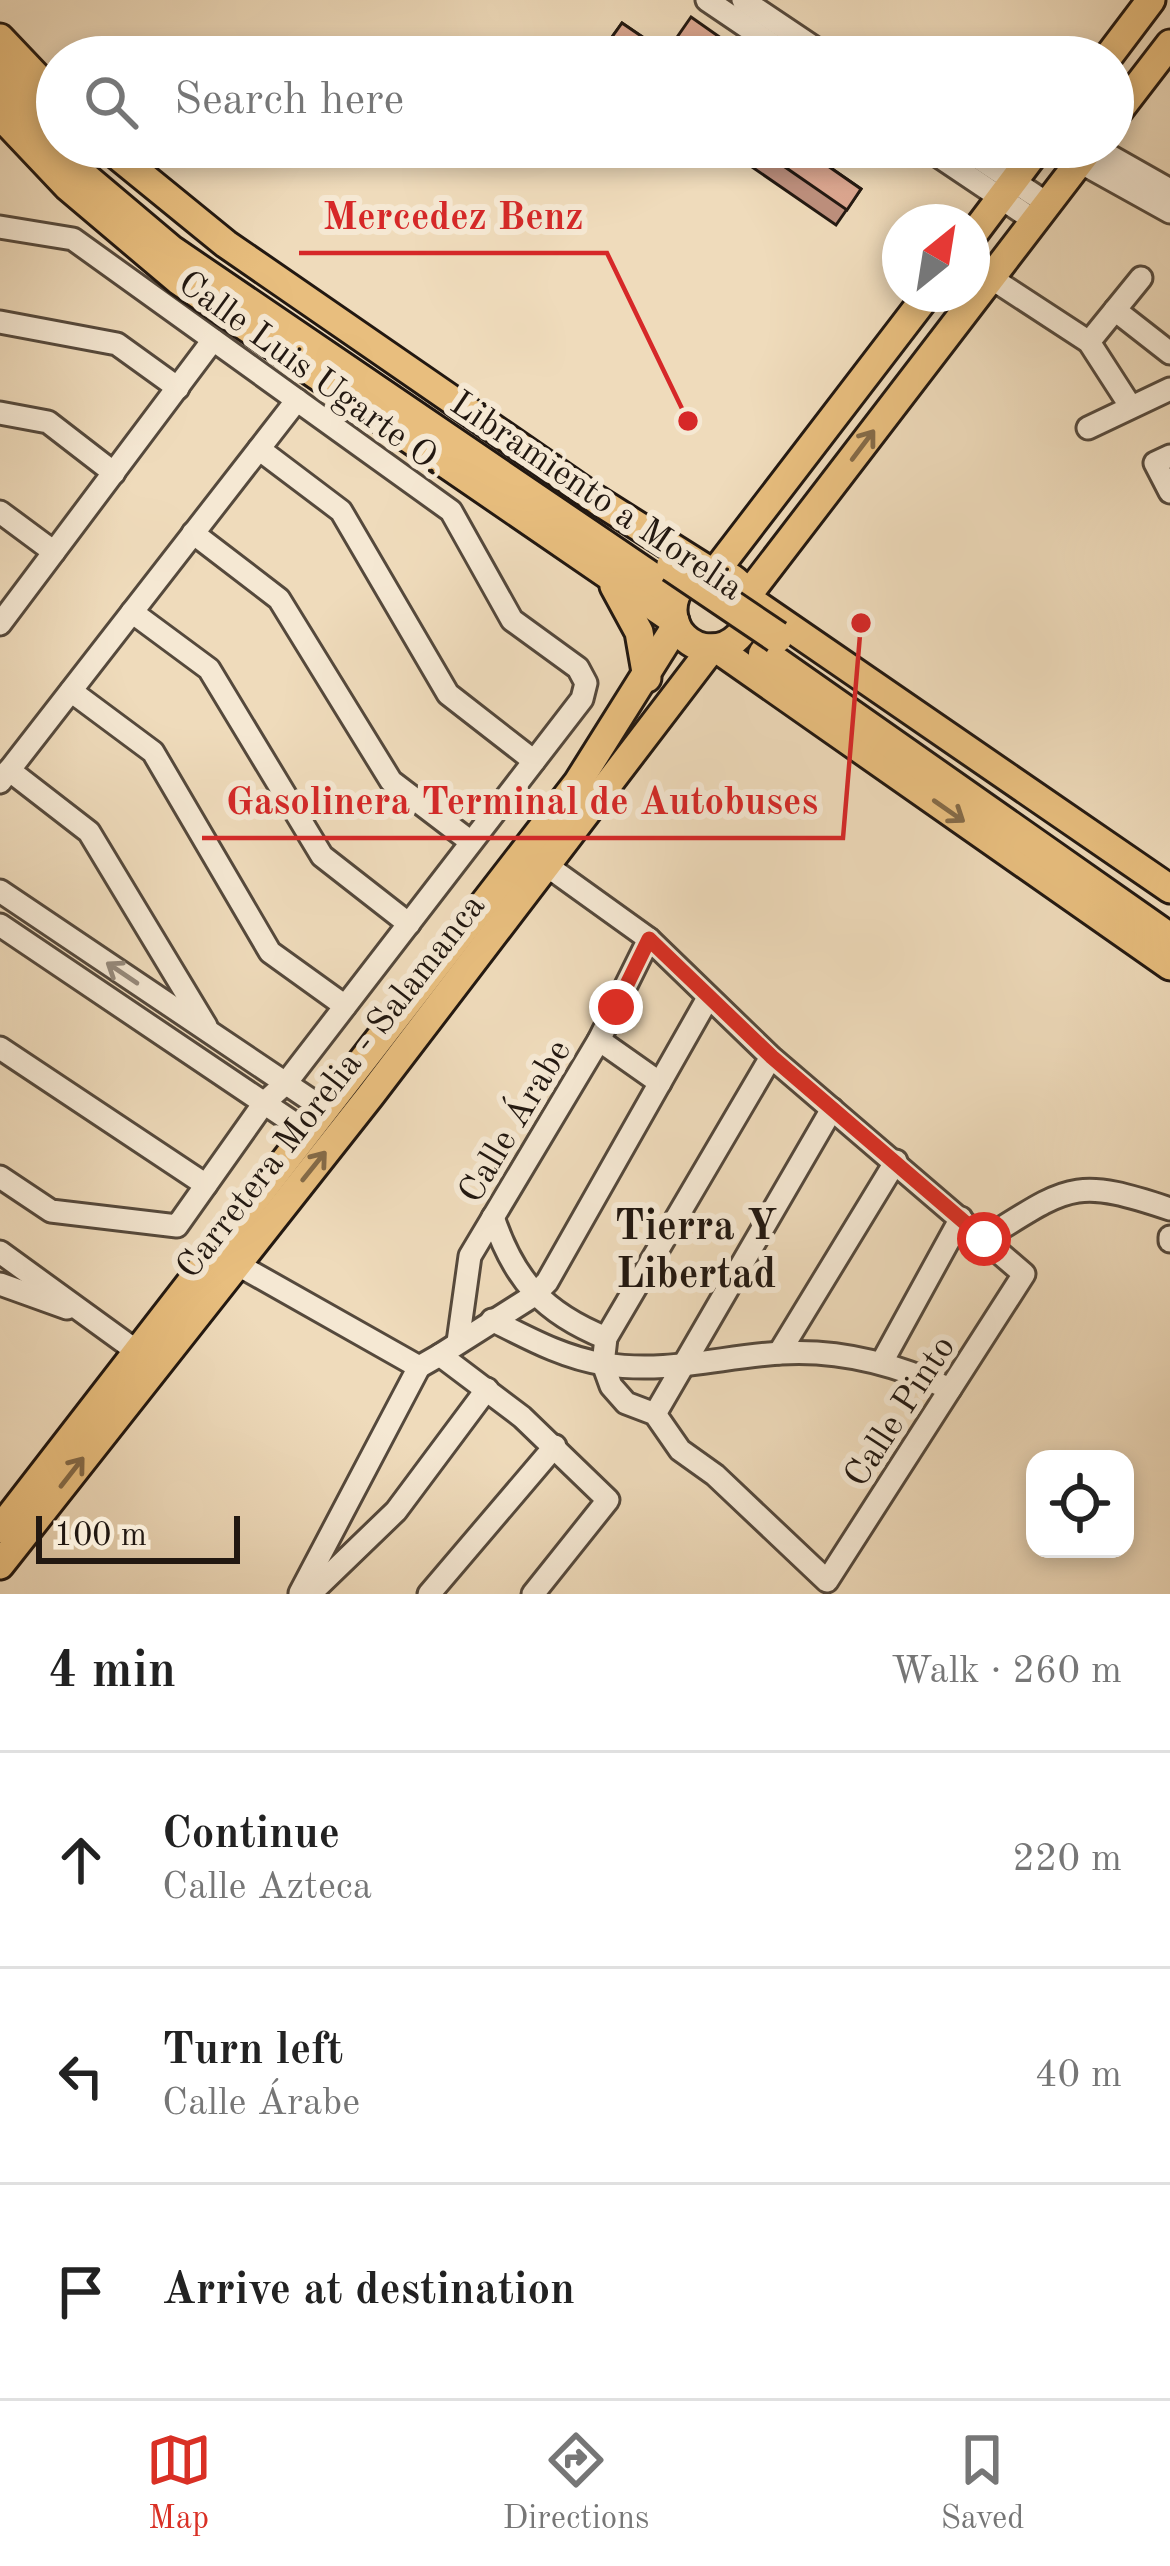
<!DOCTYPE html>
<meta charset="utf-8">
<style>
:root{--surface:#fff;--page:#f6f6f6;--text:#222;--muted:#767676;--line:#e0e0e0;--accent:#d93025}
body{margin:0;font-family:"Old Standard TT",serif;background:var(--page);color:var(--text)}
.controls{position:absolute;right:36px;bottom:36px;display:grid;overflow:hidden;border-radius:24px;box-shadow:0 6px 18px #0003}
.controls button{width:108px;height:108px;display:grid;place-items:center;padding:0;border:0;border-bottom:3px solid var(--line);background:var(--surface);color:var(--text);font:60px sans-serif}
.compass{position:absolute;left:882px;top:204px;width:108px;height:108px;border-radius:50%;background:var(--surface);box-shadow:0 6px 18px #0003;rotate:30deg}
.scale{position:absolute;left:36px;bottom:30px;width:204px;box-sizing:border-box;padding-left:12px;border:6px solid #221811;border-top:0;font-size:33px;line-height:42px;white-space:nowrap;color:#221811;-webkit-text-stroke:9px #f5e8d3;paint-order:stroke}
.stop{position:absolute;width:36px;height:36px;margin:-27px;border:9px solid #d93025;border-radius:50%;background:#fff}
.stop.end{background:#d93025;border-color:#fff;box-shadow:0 3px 12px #0008}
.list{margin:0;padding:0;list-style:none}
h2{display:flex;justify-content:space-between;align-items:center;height:156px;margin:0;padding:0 48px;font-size:51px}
h2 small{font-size:39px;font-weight:400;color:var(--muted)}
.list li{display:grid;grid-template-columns:78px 1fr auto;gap:36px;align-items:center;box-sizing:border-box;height:216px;padding:0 48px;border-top:3px solid var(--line)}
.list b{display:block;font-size:45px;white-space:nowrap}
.list p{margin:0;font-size:39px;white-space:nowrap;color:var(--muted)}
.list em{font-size:39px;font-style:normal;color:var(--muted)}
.icon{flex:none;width:66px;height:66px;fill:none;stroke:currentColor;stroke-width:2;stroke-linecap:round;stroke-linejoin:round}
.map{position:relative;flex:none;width:1170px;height:1594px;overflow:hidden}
.search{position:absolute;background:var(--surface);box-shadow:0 6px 18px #0003;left:36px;right:36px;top:36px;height:132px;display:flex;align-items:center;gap:30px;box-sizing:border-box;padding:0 42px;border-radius:66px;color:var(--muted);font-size:45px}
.sheet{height:804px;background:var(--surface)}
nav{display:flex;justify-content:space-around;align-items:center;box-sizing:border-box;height:168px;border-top:3px solid var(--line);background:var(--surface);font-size:33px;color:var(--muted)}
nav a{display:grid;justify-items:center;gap:6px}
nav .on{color:var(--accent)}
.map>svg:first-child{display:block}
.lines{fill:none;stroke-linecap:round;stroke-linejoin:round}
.minor-casing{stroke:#55493c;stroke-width:27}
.major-casing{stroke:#221811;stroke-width:33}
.highway-casing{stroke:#221811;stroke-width:36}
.minor{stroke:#f5e8d3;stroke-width:21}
.major{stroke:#e8be7e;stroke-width:27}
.highway{stroke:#e8be7e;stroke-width:30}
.highway-bridge-casing{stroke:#221811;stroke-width:36;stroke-linecap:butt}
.highway-bridge{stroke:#e8be7e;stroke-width:30}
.wall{fill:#be907e;stroke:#221811;stroke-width:3}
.building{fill:#dda892;stroke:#221811;stroke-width:3}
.oneway{stroke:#856b48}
.oneway2{stroke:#968a7c}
.route{stroke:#d93025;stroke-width:15}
.labels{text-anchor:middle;stroke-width:12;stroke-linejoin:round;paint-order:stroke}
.street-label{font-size:36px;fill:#221811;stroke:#f5e8d3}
.quarter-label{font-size:42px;font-weight:bold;fill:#221811;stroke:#f5e8d3}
.leader{fill:none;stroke:#d62828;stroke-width:4.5}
.callout-dot{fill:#d62828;stroke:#f5e8d3;stroke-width:4.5}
.callout-label{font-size:39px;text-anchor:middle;font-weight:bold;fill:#d62828;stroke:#f5e8d3;stroke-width:12;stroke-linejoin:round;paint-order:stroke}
</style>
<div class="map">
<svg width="1170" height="1594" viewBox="0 0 1170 1594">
<rect width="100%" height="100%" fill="#efdbbb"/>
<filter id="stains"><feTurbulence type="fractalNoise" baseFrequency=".00167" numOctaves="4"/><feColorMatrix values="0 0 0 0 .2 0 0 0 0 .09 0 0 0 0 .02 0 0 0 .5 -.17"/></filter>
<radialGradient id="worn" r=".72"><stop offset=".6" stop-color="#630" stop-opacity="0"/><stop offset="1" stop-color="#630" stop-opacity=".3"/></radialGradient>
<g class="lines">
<defs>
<g id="minor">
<path d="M 707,0 L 791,57"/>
<path d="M 743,0 L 828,57"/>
<path d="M 925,147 L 1035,221"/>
<path d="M 962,147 L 1048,204"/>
<path d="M 1094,147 L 1170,190"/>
<path d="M 1080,162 L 1170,212"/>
<path d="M 0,227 L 73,239 L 451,511 L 512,620 L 578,668 L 586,683 L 582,699 L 286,1083 L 264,1103 L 177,1226 L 51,1211 L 0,1177"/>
<path d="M 991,278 L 1089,342 L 1129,404"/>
<path d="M 1115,310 L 1170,353"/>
<path d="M 0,322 L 117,344 L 178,388"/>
<path d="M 1089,342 L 1141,278"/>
<path d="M 0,413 L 48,422 L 114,473"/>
<path d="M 1088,428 L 1170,389"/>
<path d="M 259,449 L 341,511 L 448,694 L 534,761"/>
<path d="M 1170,456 L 1155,463 L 1170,492"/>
<path d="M 0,512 L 54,552"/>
<path d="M 193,533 L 279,599 L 391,781 L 471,842"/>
<path d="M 132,612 L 209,669 L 322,856 L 409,924"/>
<path d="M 0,624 L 213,340"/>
<path d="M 71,691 L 153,752 L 270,952 L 345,1006"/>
<path d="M 9,770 L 89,832 L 206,1026"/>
<path d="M 0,782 L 297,400"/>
<path d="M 546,865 L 649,939 L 771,1057 L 1024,1274 L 827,1581 L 715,1475 L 680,1450 L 655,1414 L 626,1403 L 611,1386 L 603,1364 L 606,1338 L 771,1057"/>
<path d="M 0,891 L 324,1109"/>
<path d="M 0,925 L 307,1132"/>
<path d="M 599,1040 L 660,1083"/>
<path d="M 0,1048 L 206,1185"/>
<path d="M 493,1217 C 514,1280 544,1313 606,1338"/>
<path d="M 1170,1237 L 1170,1241"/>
<path d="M 984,1239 C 1068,1187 1073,1176 1170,1209"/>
<path d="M 0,1252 L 146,1358"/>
<path d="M 235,1263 L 419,1367 L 440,1355 L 522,1417 L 608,1500 L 533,1594"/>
<path d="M 0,1284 L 67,1308"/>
<path d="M 492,1320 C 528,1338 564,1358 604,1364 C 665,1374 720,1357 780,1353 C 840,1349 896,1364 950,1389"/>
<path d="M 458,1342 L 470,1256 L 599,1040 L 649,939"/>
<path d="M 779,1353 L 896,1161"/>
<path d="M 440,1355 L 533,1296 L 547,1282 L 708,998"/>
<path d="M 882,1362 L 961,1218"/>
<path d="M 655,1414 L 832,1109"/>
<path d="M 300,1593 L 419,1367"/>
<path d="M 310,1594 L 396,1511 L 487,1389"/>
<path d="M 429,1594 L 555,1446"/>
</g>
<g id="major">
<path d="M 0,38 L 57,98"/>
<path d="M 1108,57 L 1151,0"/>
<path d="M 0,115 L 68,187 L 178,280 L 675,621"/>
<path d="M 1113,118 L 1170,44"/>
<path d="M 107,147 L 226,244 L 597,500 L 711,572"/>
<path d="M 972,236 L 1039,147"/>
<circle cx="711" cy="610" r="38"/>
<path d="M 715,572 L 928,294"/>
<path d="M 614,586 L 639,632 L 647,678"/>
<path d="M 747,596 L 1091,147"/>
<path d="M 747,598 L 1170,889"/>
<path d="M 716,648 L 1170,966"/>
<path d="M 0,1529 L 578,782 L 676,626"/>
<path d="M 0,1565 L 370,1096 L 712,648"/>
</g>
<g id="highway">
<path d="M 0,64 L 57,123"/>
<path d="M 0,93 L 81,175 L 171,251 L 659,583"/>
<path d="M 764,654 L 1170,939"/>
</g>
</defs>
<use href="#minor" class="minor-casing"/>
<use href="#major" class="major-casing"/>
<use href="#highway" class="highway-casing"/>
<use href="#minor" class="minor"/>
<use href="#major" class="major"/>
<use href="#highway" class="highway"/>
<defs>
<path id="highway-bridge" d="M 672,566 L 777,637"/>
</defs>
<use href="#highway-bridge" class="highway-bridge-casing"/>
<use href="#highway-bridge" class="highway-bridge"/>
</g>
<g class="wall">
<path d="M 622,23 L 666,53 L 748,57 L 598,57 Z"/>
<path d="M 723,147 L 818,147 L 812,155 L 861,189 L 836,225 Z"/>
</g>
<g class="building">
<path d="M 691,17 L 748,57 L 625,57 L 607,44 L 622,23 L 666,53 Z"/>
<path d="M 756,147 L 818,147 L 812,155 L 861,189 L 847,210 Z"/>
</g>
<defs><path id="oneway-shaft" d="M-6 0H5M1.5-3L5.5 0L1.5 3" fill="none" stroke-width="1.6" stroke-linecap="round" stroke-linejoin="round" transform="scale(3)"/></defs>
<g class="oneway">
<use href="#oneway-shaft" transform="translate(863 445) rotate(-53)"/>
<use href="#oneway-shaft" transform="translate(949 811) rotate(35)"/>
<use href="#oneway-shaft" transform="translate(314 1166) rotate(-51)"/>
<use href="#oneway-shaft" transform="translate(72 1472) rotate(-52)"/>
</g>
<use class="oneway2" href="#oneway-shaft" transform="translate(122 973) rotate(-146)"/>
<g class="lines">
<path class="route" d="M 616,1007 L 649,939 L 772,1057 L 984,1239"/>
</g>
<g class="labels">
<g class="street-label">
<text transform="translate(313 371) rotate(36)" y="13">Calle Luis Ugarte O.</text>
<text transform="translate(598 494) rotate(34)" y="13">Libramiento a Morelia</text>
<text transform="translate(329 1085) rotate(-52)" y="13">Carretera Morelia - Salamanca</text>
<text transform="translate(513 1120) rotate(-59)" y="13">Calle Árabe</text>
<text transform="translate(898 1410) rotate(-57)" y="13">Calle Pinto</text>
</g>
<g class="quarter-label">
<text x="696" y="1239">Tierra Y<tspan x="696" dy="48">Libertad</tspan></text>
</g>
</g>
<path class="leader" d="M688 421L607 253H299M861 623L843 838H202"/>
<g class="callout-dot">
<circle cx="688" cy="421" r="12"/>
<circle cx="861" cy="623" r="12"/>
</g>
<g class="callout-label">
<text x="453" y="229">Mercedez Benz</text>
<text x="522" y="814">Gasolinera Terminal de Autobuses</text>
</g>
<rect width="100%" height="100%" filter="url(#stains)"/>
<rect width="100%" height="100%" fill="url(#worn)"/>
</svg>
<div class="controls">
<button><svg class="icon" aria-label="locate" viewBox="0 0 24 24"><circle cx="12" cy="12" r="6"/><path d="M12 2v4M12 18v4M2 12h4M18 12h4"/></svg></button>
</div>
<svg class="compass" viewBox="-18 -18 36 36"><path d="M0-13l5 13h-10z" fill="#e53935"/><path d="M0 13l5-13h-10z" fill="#767676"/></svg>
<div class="scale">100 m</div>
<div class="stop" style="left:984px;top:1239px"></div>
<div class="stop end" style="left:616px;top:1007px"></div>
<div class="search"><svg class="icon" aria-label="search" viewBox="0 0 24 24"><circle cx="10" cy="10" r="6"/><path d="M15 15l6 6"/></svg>Search here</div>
</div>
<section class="sheet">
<h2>4 min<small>Walk · 260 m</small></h2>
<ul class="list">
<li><svg class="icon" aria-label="ahead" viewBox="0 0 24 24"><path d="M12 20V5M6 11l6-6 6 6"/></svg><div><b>Continue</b><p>Calle Azteca</p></div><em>220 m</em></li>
<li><svg class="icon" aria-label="left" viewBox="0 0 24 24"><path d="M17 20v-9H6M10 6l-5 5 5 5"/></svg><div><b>Turn left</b><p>Calle Árabe</p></div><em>40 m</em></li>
<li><svg class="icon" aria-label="arrive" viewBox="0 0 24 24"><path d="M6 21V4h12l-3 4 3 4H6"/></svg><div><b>Arrive at destination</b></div></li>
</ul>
</section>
<nav>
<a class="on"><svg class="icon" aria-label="map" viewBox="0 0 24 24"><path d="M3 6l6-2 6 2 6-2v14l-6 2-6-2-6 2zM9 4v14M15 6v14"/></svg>Map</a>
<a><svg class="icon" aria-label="directions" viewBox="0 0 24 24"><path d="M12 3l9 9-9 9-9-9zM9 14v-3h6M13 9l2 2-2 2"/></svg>Directions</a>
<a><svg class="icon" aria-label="saved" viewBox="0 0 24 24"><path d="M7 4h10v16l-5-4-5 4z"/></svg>Saved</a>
</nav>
